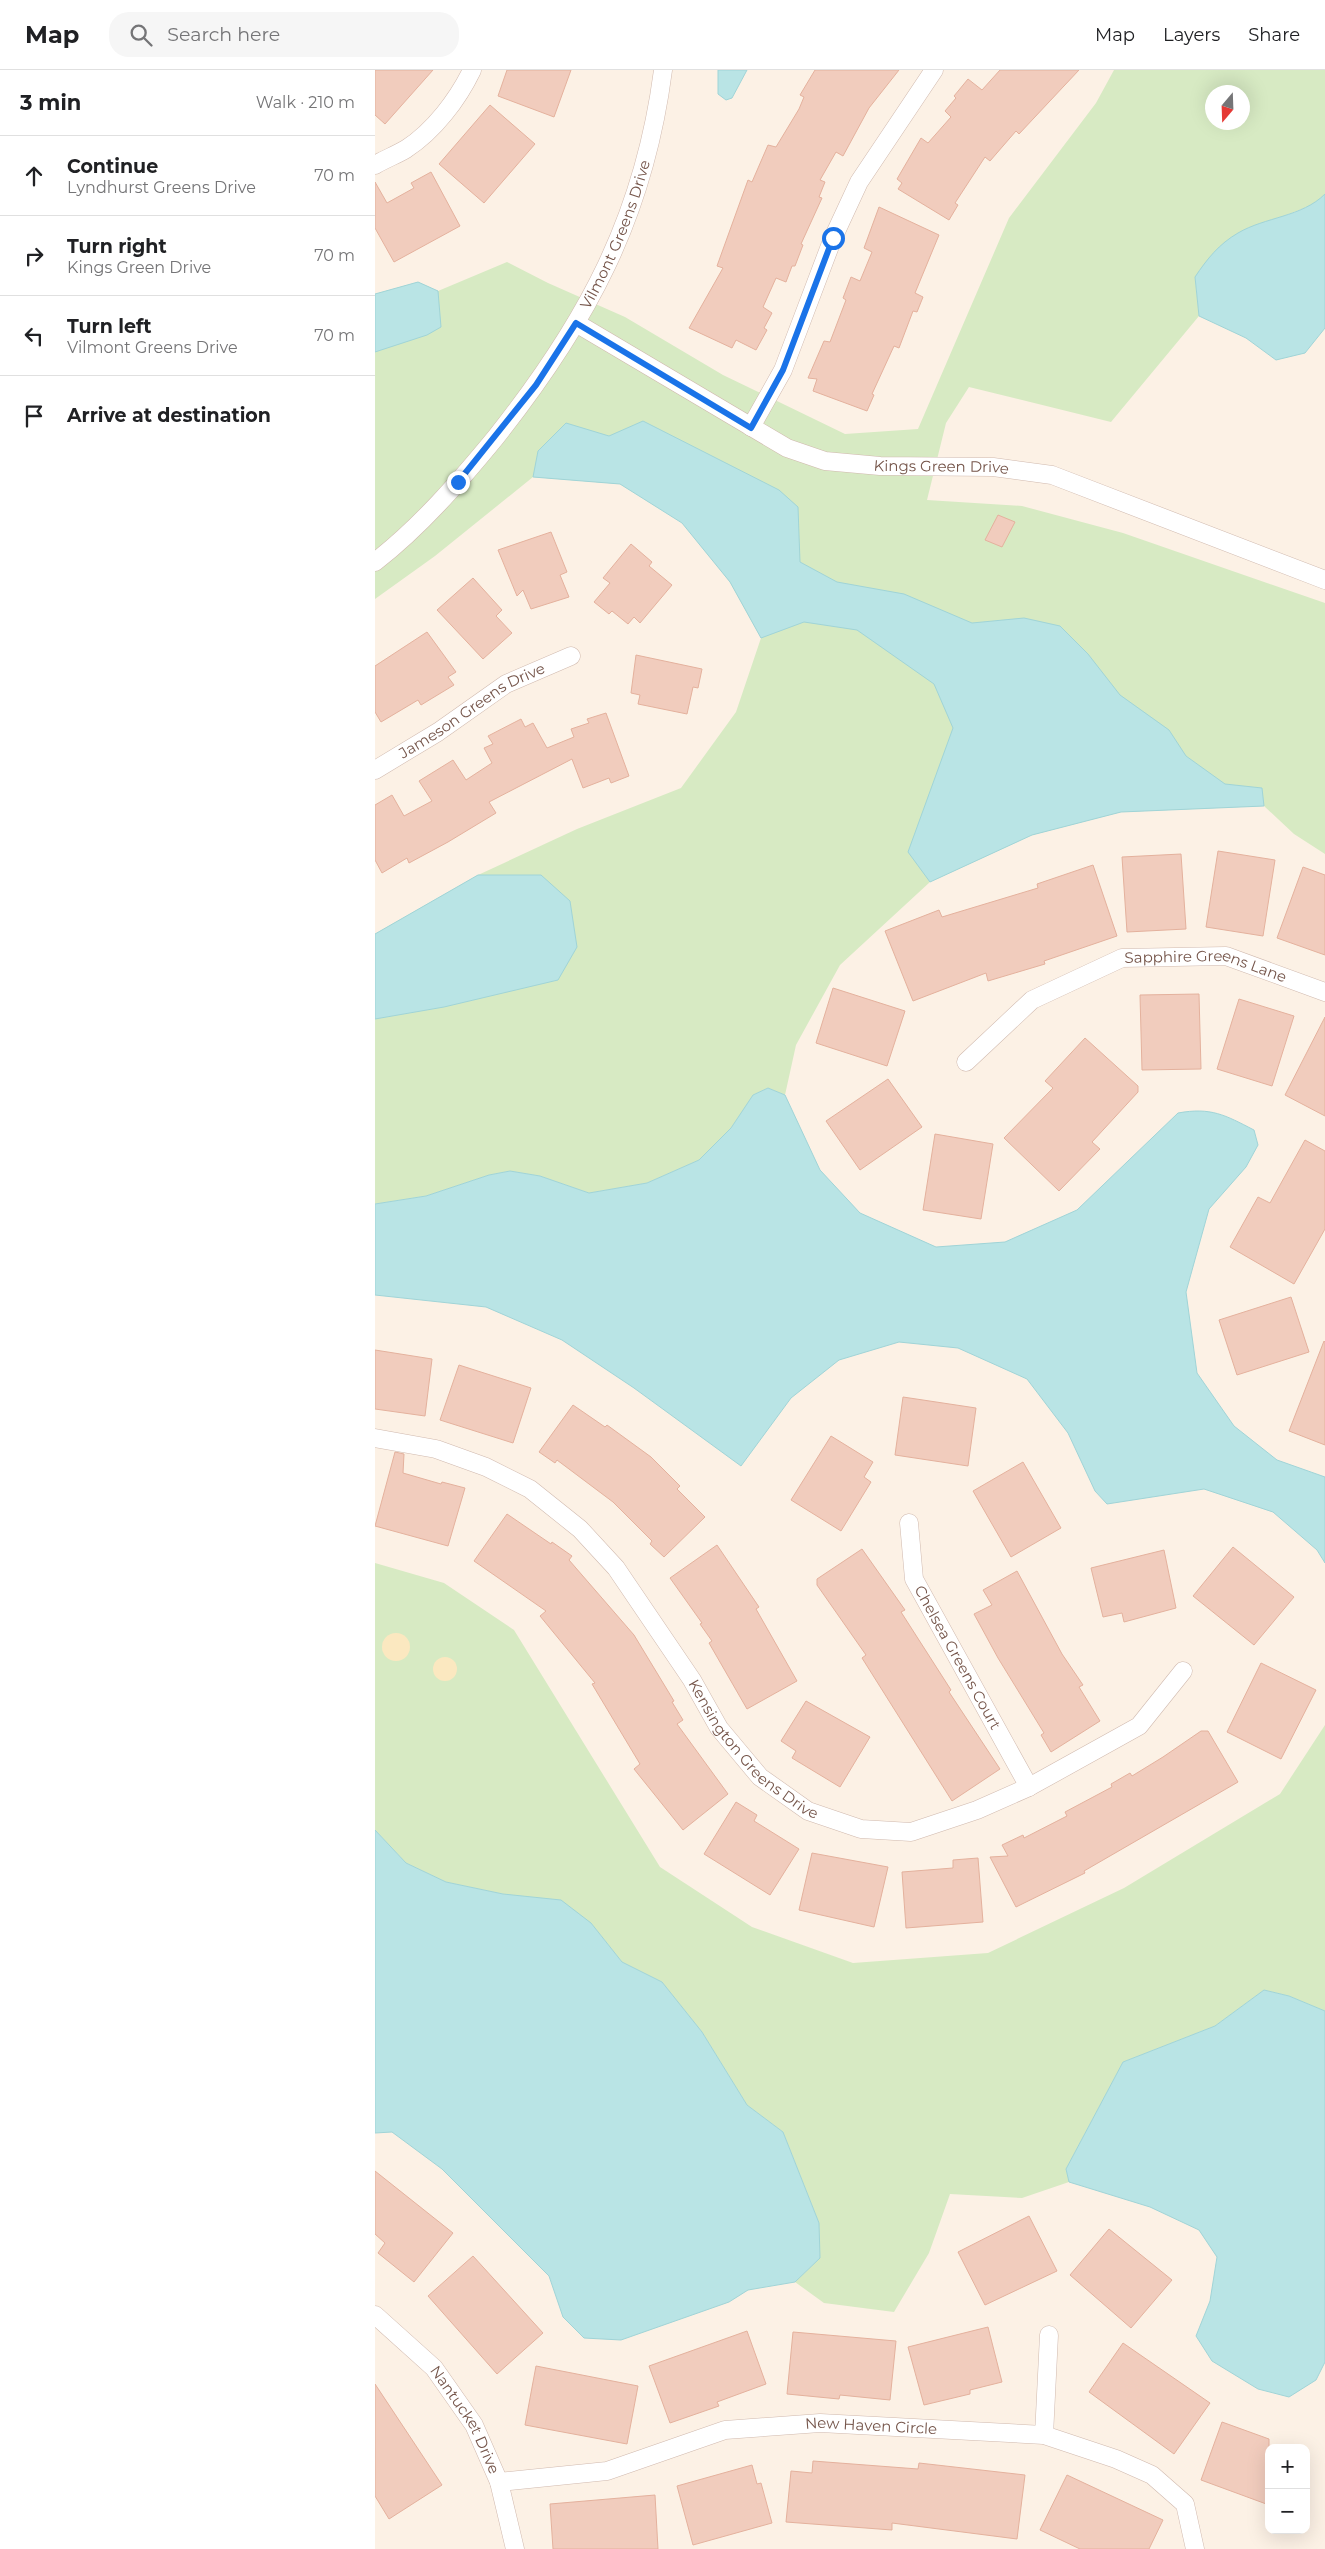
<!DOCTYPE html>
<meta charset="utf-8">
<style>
:root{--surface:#fff;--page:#f6f6f6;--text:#202124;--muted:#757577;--line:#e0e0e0}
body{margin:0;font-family:Montserrat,sans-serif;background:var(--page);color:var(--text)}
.controls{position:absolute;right:15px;bottom:15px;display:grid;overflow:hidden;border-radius:10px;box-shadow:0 5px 20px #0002}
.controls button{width:45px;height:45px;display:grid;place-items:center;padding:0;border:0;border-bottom:1px solid var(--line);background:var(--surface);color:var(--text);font:25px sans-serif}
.compass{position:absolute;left:830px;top:15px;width:45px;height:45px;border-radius:50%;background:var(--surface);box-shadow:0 5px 20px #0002;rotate:199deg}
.stop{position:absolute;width:15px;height:15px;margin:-11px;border:4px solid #1a73e8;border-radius:50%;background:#fff}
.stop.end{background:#1a73e8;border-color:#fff;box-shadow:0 1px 5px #0008}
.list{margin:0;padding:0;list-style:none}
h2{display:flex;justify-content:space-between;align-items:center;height:65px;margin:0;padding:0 20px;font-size:21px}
h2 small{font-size:16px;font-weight:400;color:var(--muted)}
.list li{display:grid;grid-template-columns:32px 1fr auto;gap:15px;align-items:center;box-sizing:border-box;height:80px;padding:0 20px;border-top:1px solid var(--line)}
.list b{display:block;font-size:19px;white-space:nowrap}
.list p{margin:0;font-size:16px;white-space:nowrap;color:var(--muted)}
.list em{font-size:16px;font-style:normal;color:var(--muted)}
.icon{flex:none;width:28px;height:28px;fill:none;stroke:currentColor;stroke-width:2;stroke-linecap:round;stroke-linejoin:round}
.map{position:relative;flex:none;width:950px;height:2479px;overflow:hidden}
header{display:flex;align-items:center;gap:30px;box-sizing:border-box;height:70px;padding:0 25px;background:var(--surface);border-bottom:1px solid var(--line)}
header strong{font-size:24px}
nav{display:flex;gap:28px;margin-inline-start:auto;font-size:18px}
.search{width:350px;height:45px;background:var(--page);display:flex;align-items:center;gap:12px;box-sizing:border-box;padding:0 18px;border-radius:20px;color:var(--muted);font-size:19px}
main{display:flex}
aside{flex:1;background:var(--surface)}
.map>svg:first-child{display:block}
.green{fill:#d7eac3;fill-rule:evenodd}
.sand{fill:#fbe8c0}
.water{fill:#b9e4e5;stroke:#a0d4d7}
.building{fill:#f1ccbd;stroke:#e4b19d}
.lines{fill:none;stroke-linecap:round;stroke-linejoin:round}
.street-casing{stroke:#d0b9ae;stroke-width:19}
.street{stroke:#fff;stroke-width:18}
.route{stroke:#1a73e8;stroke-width:6}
.labels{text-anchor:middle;stroke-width:4.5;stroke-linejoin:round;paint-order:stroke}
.street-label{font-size:15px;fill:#75554a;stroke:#fff5eb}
</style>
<header>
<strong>Map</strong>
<div class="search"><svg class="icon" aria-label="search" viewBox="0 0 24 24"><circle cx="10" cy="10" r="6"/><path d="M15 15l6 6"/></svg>Search here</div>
<nav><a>Map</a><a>Layers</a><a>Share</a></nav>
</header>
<main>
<aside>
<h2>3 min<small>Walk · 210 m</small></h2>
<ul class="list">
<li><svg class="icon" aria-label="ahead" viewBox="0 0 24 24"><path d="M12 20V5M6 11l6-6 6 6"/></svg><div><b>Continue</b><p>Lyndhurst Greens Drive</p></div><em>70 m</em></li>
<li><svg class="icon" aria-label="right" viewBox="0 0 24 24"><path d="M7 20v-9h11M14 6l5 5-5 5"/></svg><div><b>Turn right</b><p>Kings Green Drive</p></div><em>70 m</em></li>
<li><svg class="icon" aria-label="left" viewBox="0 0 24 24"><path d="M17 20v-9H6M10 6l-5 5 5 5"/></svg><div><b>Turn left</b><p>Vilmont Greens Drive</p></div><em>70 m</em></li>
<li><svg class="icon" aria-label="arrive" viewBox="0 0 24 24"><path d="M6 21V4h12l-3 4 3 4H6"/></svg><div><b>Arrive at destination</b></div></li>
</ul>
</aside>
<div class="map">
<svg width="950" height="2479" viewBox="0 0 950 2479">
<rect width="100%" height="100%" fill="#fcf1e5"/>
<g class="green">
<path d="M 739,0 L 950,0 L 950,124 L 940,134 L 864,163 L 820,207 L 824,246 L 736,352 L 594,317 L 571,353 L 552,430 L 647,436 L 748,463 L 950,533 L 950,784 L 919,764 L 889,736 L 746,742 L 657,765 L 555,812 L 465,895 L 421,975 L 410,1025 L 393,1018 L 378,1025 L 356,1058 L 324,1090 L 272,1113 L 214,1123 L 165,1106 L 135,1101 L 114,1105 L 51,1126 L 0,1134 L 0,864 L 103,805 L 202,759 L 306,718 L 361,642 L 386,568 L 355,512 L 308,453 L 245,414 L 158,407 L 60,486 L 0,529 L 0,224 L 43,212 L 63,221 L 132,192 L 173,213 L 250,247 L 348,305 L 470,364 L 543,359 L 634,148 L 721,33 ZM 838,22 L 868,22 L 868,52 L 838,52 Z"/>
<path d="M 0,1493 L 69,1513 L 139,1560 L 285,1797 L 377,1857 L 478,1893 L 613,1883 L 749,1818 L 905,1724 L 950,1655 L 950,1941 L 914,1926 L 889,1920 L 840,1956 L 748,1992 L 691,2099 L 694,2112 L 647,2128 L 575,2124 L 554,2183 L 519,2242 L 449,2233 L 420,2212 L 445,2188 L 444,2153 L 408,2062 L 372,2035 L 327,1962 L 287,1912 L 247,1892 L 216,1853 L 128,1824 L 71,1812 L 31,1793 L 0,1760 Z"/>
</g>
<g class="sand">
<circle cx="21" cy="1577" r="14"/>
<circle cx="70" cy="1599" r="12"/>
</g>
<g class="water">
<path d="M 343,0 L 372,0 L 357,28 L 351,30 L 343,24 Z"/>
<path d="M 950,124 L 950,258 L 930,283 L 901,290 L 871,268 L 824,246 L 820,207 C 832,189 844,174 863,163 C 890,147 927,147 950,124 Z"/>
<path d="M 43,212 L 63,221 L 66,257 L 52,265 L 0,282 L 0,224 Z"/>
<path d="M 268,351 L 404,420 L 423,437 L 425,492 L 462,512 L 529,524 L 597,553 L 649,548 L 685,556 L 713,584 L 745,625 L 794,660 L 811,686 L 850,714 L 887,718 L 889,736 L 746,742 L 657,765 L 555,812 L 533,782 L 578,658 L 559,614 L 482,560 L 429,552 L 386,568 L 355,512 L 307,453 L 245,414 L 158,407 L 163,381 L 191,353 L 234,366 Z"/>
<path d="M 103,805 L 166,805 L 195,831 L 202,877 L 183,910 L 69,937 L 0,949 L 0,864 Z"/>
<path d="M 393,1018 L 410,1025 L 445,1100 L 485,1143 L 561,1177 L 630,1172 L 702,1140 L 803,1043 C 836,1037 850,1045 879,1060 L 883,1075 L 871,1097 L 834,1139 L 811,1222 L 822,1303 L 859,1356 L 902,1390 L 950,1407 L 950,1493 L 942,1480 L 898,1442 L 829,1419 L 732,1434 L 720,1421 L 693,1363 L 652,1309 L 583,1278 L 524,1272 L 464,1290 L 416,1328 L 366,1396 L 259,1318 L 187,1270 L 111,1237 L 0,1225 L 0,1134 L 51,1126 L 114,1105 L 135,1101 L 165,1106 L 214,1123 L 272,1113 L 324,1090 L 356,1058 L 378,1025 Z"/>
<path d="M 0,1760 L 31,1793 L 71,1812 L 128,1824 L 186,1830 L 216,1853 L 247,1892 L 287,1912 L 327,1962 L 372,2035 L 408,2062 L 444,2153 L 445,2188 L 420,2212 L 373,2220 L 354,2232 L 246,2270 L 209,2268 L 188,2247 L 174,2206 L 67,2099 L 17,2062 L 0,2063 Z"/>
<path d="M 889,1920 L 914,1926 L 950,1941 L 950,2292 L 941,2310 L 914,2327 L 883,2319 L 837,2291 L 821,2266 L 835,2231 L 842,2187 L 824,2160 L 775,2137 L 694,2112 L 691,2099 L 748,1992 L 840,1956 Z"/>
</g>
<g class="building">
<path d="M 0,0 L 58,0 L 10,54 L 0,45 Z"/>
<path d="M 132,0 L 196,0 L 179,47 L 123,26 Z"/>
<path d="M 440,0 L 524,0 L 494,38 L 468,86 L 461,82 L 445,110 L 450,112 L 444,127 L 447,128 L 426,174 L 428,175 L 420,196 L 417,196 L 411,212 L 401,208 L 388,237 L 397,243 L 389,258 L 392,260 L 381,280 L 361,270 L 357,278 L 314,258 L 348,198 L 342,196 L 373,110 L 377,112 L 393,75 L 401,77 L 424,39 L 429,27 L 425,25 Z"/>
<path d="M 625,0 L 704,0 L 644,64 L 641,61 L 615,91 L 610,87 L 580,133 L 583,135 L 574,150 L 523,119 L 527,113 L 522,109 L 546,68 L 553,73 L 576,47 L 570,41 L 581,28 L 579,26 L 593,9 L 607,20 Z"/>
<path d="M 115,35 L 160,74 L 109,133 L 64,94 Z"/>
<path d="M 56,102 L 85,156 L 19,192 L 0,158 L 0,112 L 12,133 L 39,118 L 36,113 Z"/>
<path d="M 504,137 L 564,165 L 540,223 L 548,227 L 542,242 L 538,241 L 524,278 L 519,276 L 497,324 L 499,325 L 492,341 L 438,321 L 442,309 L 433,308 L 449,271 L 455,272 L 471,230 L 468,228 L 476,207 L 485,211 L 497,182 L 489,178 Z"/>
<path d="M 623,445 L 640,452 L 627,477 L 610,470 Z"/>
<path d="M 176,462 L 192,502 L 185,505 L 194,527 L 156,539 L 148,520 L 142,526 L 123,480 Z"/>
<path d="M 256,474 L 277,492 L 274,496 L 297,515 L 265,553 L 259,547 L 253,554 L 237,541 L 234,544 L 219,532 L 235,513 L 228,508 Z"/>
<path d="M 98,508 L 127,540 L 121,546 L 137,563 L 108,589 L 62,540 Z"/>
<path d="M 52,562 L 81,602 L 73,607 L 79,615 L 46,635 L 43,630 L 6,652 L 0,642 L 0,596 Z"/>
<path d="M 261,585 L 327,599 L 323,618 L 318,617 L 312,644 L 263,634 L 265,625 L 256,623 Z"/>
<path d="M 231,643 L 254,706 L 236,713 L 234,708 L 208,718 L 197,689 L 114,732 L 121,743 L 73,772 L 34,793 L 32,788 L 7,803 L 0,790 L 0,735 L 17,725 L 29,746 L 57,731 L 44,711 L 78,690 L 91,710 L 117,693 L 109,678 L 118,674 L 113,666 L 146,649 L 150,657 L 158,653 L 172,678 L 199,667 L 196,659 L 214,653 L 212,649 Z"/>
<path d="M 843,781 L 900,790 L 888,866 L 831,857 Z"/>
<path d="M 806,784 L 811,859 L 752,862 L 747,787 Z"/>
<path d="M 718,795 L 742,866 L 669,891 L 670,894 L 613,911 L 611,903 L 538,931 L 510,861 L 564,840 L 567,847 L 663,818 L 662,814 Z"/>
<path d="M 928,797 L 950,805 L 950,885 L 902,868 Z"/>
<path d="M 458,918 L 530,941 L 512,996 L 441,973 Z"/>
<path d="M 824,924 L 826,999 L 767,1000 L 765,925 Z"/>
<path d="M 864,929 L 919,946 L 897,1016 L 842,999 Z"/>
<path d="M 950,947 L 950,1046 L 910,1025 Z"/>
<path d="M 710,968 L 763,1016 L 763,1022 L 717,1072 L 725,1079 L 684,1121 L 629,1068 L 678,1018 L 670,1011 Z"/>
<path d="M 513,1009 L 547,1057 L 485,1100 L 451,1051 Z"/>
<path d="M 560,1064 L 618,1074 L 606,1149 L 548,1140 Z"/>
<path d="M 930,1070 L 950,1081 L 950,1159 L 919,1214 L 855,1177 L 883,1127 L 895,1133 Z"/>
<path d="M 916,1227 L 934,1282 L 862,1305 L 844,1250 Z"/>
<path d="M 949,1271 L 950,1272 L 950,1375 L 914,1361 Z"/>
<path d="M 0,1280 L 57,1289 L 50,1346 L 0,1339 Z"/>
<path d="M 84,1295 L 156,1318 L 138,1373 L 65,1350 Z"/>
<path d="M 528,1327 L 601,1338 L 593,1396 L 520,1385 Z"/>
<path d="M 198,1335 L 230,1357 L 232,1355 L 276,1387 L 305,1416 L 302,1419 L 330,1447 L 289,1487 L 275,1474 L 277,1471 L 238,1432 L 182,1390 L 180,1393 L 164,1382 Z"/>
<path d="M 456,1366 L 498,1392 L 489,1407 L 496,1412 L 466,1461 L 416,1430 Z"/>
<path d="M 20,1382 L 29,1384 L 28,1403 L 66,1414 L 67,1412 L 90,1418 L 73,1476 L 0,1456 Z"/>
<path d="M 648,1392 L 686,1458 L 636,1487 L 598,1421 Z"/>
<path d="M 132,1444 L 176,1474 L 177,1472 L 197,1486 L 194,1490 L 259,1565 L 299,1631 L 297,1632 L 308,1650 L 302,1654 L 353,1724 L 308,1760 L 259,1699 L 265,1694 L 217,1614 L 220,1613 L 165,1546 L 171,1541 L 99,1491 Z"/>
<path d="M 342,1475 L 384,1537 L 381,1539 L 422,1611 L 372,1639 L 334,1573 L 337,1571 L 325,1554 L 327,1553 L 295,1508 Z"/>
<path d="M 858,1477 L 919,1527 L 879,1575 L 818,1526 Z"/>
<path d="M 487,1479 L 530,1540 L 526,1542 L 576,1620 L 574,1622 L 625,1699 L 577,1731 L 487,1588 L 491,1585 L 442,1515 L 442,1509 Z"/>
<path d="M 789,1480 L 801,1538 L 749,1552 L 747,1543 L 728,1547 L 716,1498 Z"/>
<path d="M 642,1501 L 687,1584 L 708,1615 L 704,1617 L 725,1651 L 676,1682 L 666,1665 L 669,1663 L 623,1588 L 599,1544 L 617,1535 L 608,1520 Z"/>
<path d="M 886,1593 L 941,1620 L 906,1689 L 852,1662 Z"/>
<path d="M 431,1631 L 495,1667 L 465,1717 L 417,1688 L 421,1681 L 406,1671 Z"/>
<path d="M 826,1661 L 833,1661 L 863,1712 L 709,1801 L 710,1803 L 641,1837 L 615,1787 L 633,1786 L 627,1775 L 648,1765 L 649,1768 L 692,1746 L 690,1742 L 737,1717 L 736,1714 L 755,1703 L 757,1706 L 788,1687 Z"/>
<path d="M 361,1732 L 382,1745 L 379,1751 L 424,1779 L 395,1825 L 329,1784 Z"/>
<path d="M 437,1783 L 513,1797 L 499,1857 L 424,1840 Z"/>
<path d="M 603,1788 L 608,1852 L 531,1858 L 527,1802 L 578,1798 L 578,1790 Z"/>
<path d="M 0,2101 L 78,2163 L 39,2212 L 3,2183 L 10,2173 L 0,2164 Z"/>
<path d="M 654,2146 L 682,2201 L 610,2235 L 583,2182 Z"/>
<path d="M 734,2159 L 797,2210 L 756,2258 L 695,2205 Z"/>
<path d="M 98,2186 L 168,2263 L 122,2304 L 53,2226 Z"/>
<path d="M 613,2257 L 627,2312 L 595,2320 L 595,2324 L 549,2335 L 533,2277 Z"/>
<path d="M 372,2261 L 391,2314 L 342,2332 L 344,2336 L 295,2353 L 274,2296 Z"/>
<path d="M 418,2262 L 521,2271 L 515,2330 L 465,2325 L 464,2329 L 412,2324 Z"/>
<path d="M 748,2273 L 835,2333 L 799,2384 L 714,2322 Z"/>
<path d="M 161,2296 L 263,2316 L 252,2374 L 150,2355 Z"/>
<path d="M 0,2314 L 67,2415 L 14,2449 L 0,2426 Z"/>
<path d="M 847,2352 L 894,2369 L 894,2435 L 826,2410 Z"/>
<path d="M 438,2391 L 543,2399 L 544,2393 L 650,2405 L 642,2469 L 517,2453 L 517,2460 L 411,2452 L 416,2401 L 437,2403 Z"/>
<path d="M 377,2395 L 382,2414 L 386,2413 L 397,2453 L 318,2475 L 302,2416 Z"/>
<path d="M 692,2405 L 788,2450 L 774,2479 L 705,2479 L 665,2460 Z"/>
<path d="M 280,2425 L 283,2479 L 178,2479 L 175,2434 Z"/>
</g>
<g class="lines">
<defs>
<g id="street">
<path d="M 0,95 C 10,89 21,85 31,79 C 59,61 83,29 97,0"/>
<path id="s1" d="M 201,253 L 412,378 L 450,391 L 505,396 L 618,397 L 677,405 L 950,510"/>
<path d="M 376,357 L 408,300 L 458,168 L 484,112 L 559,0"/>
<path id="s2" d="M 0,492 C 46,456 84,412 121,367 C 212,252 269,147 288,0"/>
<path id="s3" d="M 0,700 L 63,662 L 131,614 L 196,586"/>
<path id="s4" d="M 591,992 L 657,930 L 747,888 L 851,886 L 950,922"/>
<path id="s5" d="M 0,1368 L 61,1379 L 111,1397 L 155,1419 L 205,1459 L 241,1498 L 317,1610 L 344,1658 L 385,1707 L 433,1741 L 486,1759 L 536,1762 L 602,1740 L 654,1717 L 764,1656 L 808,1601"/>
<path id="s6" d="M 534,1453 L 539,1509 L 654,1717"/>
<path id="s7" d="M 0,2245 L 59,2298 L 99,2355 L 124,2412 L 140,2479"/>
<path d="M 669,2365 L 674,2265"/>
<path id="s8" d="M 124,2412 L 232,2401 L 350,2360 L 445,2353 L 669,2365 L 741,2389 L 777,2405 L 810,2434 L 820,2479"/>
</g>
</defs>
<use href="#street" class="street-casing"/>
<use href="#street" class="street"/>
</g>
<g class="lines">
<path class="route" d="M 83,412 L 161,315 L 201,253 L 376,358 L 408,300 L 458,168"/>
</g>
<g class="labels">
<g class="street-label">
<text dy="5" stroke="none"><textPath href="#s2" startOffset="411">Vilmont Greens Drive</textPath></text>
<text dy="5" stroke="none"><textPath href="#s1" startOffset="402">Kings Green Drive</textPath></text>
<text dy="5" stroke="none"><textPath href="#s3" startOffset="114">Jameson Greens Drive</textPath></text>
<text dy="5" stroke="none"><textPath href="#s4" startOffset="275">Sapphire Greens Lane</textPath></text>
<text dy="5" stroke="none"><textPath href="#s6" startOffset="146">Chelsea Greens Court</textPath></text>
<text dy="5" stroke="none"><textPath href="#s5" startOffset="511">Kensington Greens Drive</textPath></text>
<text dy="5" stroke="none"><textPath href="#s7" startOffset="140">Nantucket Drive</textPath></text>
<text dy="5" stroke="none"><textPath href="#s8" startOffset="380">New Haven Circle</textPath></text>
</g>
</g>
</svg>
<div class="controls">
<button>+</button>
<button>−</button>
</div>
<svg class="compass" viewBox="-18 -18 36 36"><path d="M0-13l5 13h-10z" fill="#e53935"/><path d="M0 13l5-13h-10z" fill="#757577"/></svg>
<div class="stop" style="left:458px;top:168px"></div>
<div class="stop end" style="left:83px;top:412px"></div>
</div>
</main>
